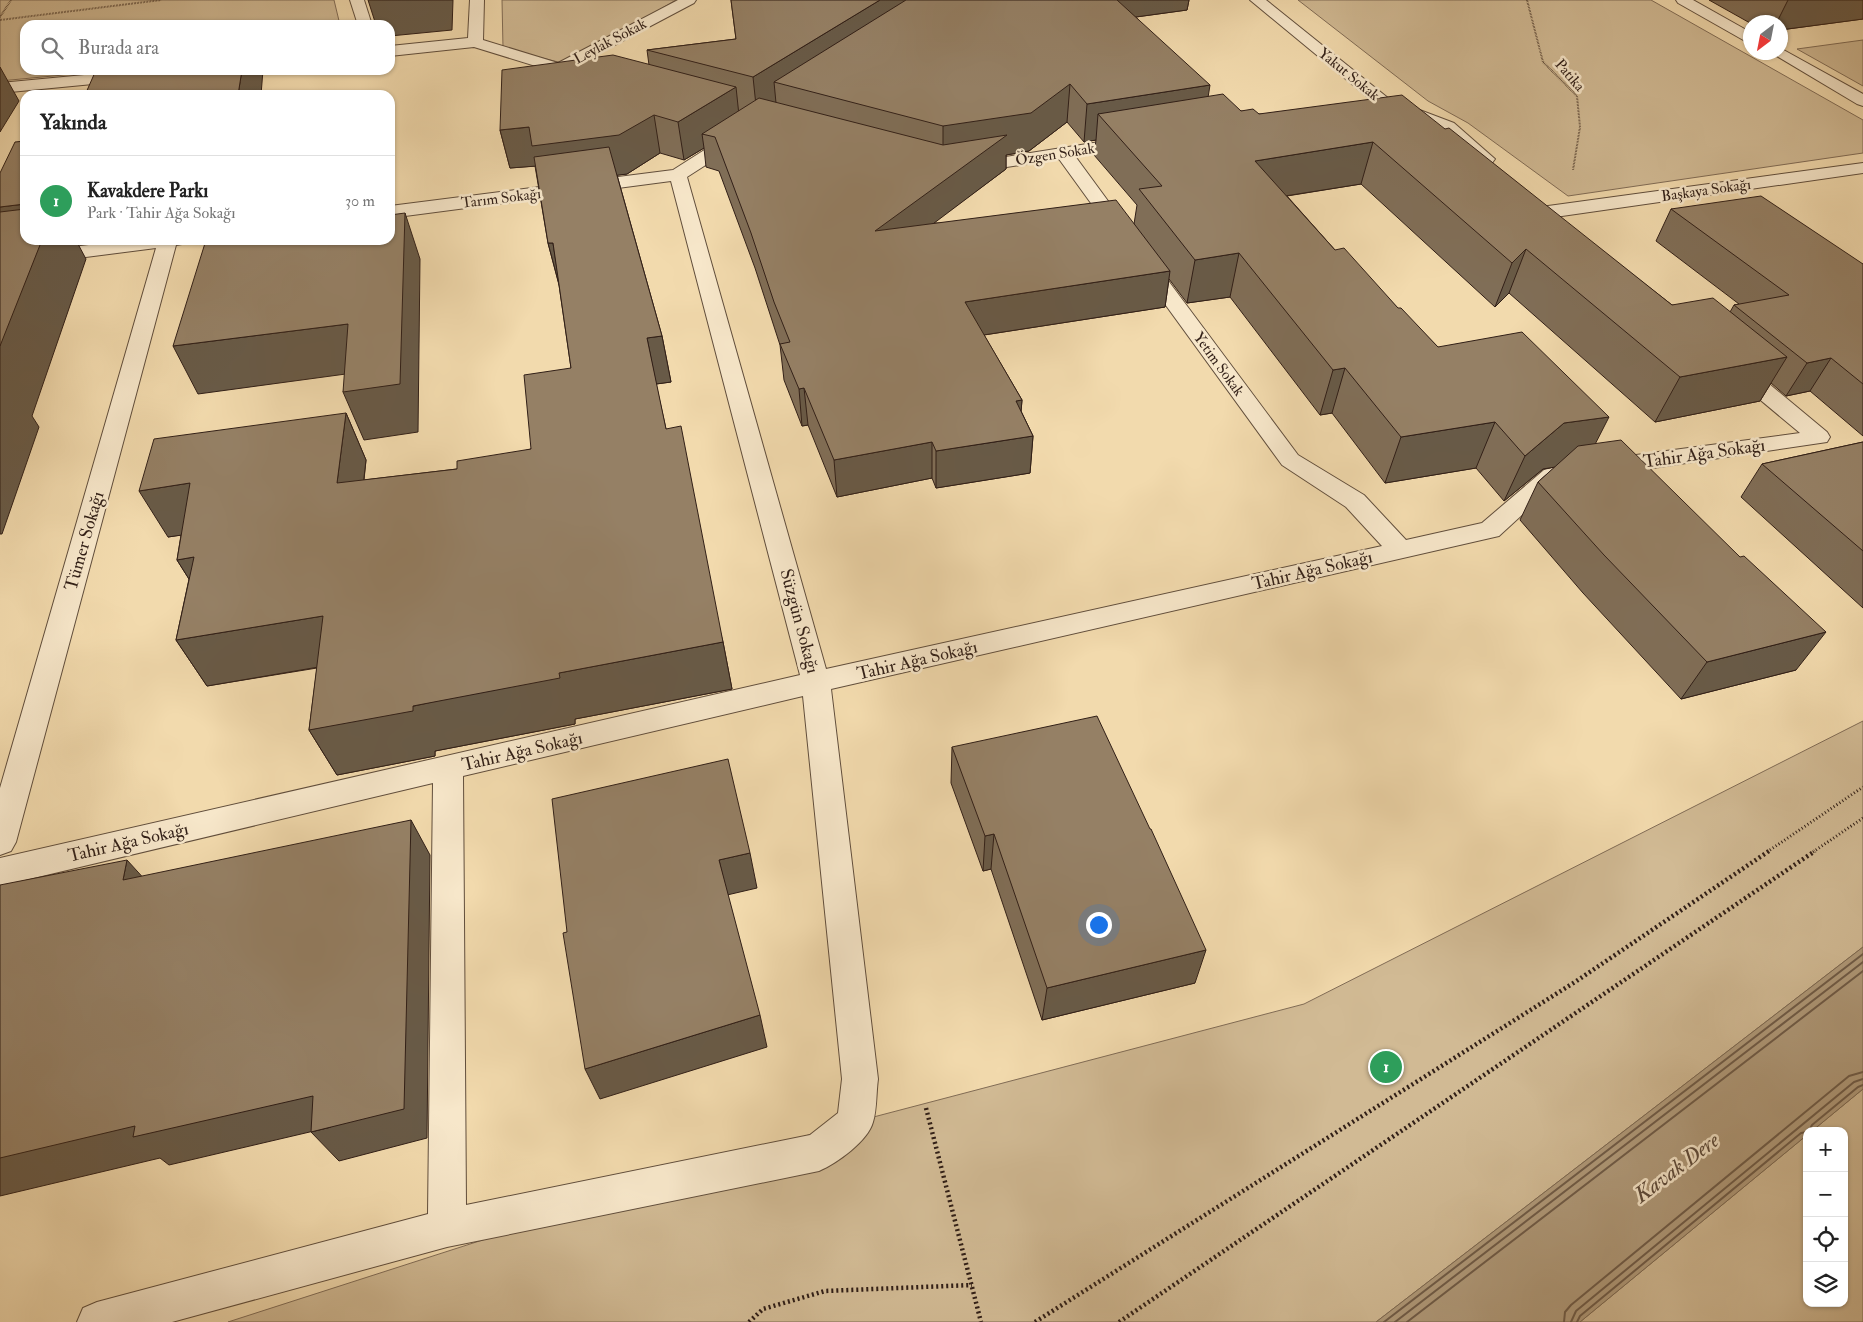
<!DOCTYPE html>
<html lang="tr">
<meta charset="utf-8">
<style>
:root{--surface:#fff;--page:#f6f6f6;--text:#222;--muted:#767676;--line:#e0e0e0;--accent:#8f2418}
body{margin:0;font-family:"IM FELL Double Pica",serif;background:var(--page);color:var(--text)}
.controls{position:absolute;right:15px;bottom:15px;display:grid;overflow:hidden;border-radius:10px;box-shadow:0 1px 4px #0004}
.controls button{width:45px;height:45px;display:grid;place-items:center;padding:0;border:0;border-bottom:1px solid var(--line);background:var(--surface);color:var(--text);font:25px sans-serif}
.compass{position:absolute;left:1743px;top:15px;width:45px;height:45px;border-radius:50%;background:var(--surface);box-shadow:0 1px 4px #0004;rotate:212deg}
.you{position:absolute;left:1098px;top:924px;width:18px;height:18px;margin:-12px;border:4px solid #fff;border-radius:50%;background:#1a73e8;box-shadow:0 0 0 8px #1a73e833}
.badge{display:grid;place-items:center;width:32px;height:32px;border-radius:50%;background:var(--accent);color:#fff;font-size:16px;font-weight:700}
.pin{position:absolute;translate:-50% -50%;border:2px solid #fff;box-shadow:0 1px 5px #0006}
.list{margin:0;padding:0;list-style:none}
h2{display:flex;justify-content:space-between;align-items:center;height:65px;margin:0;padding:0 20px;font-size:21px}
h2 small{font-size:16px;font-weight:400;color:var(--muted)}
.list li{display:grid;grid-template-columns:32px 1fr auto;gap:15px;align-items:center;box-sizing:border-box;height:90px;padding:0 20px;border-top:1px solid var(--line)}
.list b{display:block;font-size:19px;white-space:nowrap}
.list p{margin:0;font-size:16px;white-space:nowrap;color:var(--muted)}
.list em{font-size:16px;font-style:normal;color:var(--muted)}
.icon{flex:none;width:28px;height:28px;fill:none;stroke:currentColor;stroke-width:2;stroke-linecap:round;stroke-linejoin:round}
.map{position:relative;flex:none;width:1863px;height:1322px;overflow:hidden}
.search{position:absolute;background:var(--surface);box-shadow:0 1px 4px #0004;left:20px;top:20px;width:375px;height:55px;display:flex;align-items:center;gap:12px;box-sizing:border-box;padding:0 18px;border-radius:15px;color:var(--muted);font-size:19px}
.panel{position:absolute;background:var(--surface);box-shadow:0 1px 4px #0004;left:20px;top:90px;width:375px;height:155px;border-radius:15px}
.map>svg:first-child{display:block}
.green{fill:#d1ba94;stroke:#816c56}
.water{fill:#b09a7a;stroke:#7d6952}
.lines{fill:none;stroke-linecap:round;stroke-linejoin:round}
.shore{stroke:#705c48;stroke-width:2}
.minor-casing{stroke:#614e3c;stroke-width:2}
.path-far2{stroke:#311f17;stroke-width:2;stroke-dasharray:0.5 1;stroke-linecap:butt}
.path-far1{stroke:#311f17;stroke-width:3;stroke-dasharray:1 2.5;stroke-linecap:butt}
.path{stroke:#311f17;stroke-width:4.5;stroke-dasharray:2 3;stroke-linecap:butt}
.minor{fill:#f7e7ca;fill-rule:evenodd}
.wall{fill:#806e57;stroke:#311f17;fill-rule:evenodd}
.shaded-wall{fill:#685a47;stroke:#311f17}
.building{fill:#958065;stroke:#311f17}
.labels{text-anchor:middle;stroke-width:5;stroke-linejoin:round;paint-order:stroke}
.far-street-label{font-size:15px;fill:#311f17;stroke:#f7e7ca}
.street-label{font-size:18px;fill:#311f17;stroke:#f7e7ca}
.near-water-label{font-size:22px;font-style:italic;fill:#5d4a3a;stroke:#f7e7ca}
</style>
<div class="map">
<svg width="1863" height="1322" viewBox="0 0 1863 1322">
<rect width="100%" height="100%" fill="#f2daad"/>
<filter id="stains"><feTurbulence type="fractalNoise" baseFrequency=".004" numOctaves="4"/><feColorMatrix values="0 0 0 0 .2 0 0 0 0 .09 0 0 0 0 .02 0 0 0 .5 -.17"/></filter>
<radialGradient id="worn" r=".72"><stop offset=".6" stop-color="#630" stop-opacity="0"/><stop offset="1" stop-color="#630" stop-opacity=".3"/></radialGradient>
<g class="green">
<path d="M 0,0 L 334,0 L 340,25 L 25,25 L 25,70 L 116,70 L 0,81 Z"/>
<path d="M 502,0 L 676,0 L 566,64 L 503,48 Z"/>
<path d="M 1298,0 L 1651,0 L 1863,120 L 1863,153 L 1568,196 L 1468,123 L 1428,101 Z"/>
<path d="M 1863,40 L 1863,86 L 1797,49 Z"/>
<path d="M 1863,721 L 1863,947 L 1376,1322 L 228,1322 L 824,1130 L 1304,1004 Z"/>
<path d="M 1863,1089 L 1863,1322 L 1580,1322 L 1807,1135 L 1807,1303 L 1844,1303 L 1844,1131 L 1812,1131 Z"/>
</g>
<path class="water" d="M 1863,947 L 1863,1089 L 1812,1131 L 1807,1131 L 1807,1135 L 1580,1322 L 1376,1322 Z"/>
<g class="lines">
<g class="shore">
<path d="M 1809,1131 L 1812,1125 L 1858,1087 L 1863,1085"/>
<path d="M 1384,1322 L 1863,954"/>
<path d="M 1395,1322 L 1863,962"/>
<path d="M 1407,1322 L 1863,971"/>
<path d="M 1564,1322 L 1565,1312 L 1571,1305 L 1849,1076 L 1863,1072"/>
<path d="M 1571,1322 L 1576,1311 L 1854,1082 L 1863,1079"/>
<path d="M 1577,1322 L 1580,1316 L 1801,1133 L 1807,1132"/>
</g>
<defs>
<g id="minor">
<path d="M 350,0 L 364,0 L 372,25 L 358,25 Z"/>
<path d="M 470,0 L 484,0 L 483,40 L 558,63 L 678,0 L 696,0 L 694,3 L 573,67 L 587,72 L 589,75 L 587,78 L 581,80 L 474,47 L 390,56 L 390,46 L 468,38 Z"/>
<path d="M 1250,0 L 1266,0 L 1388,98 L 1454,123 L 1495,159 L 1492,163 L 1486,164 L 1480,163 L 1442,131 L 1376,104 Z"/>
<path d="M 1676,0 L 1693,0 L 1750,32 L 1750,42 L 1745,41 L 1678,3 Z"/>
<path d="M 1780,48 L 1863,94 L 1863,106 L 1857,104 L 1770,52 L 1780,52 Z"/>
<path d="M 137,70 L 194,70 L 192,73 L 186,75 L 0,93 L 0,83 Z"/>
<path d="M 737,132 L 743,133 L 745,137 L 743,141 L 687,177 L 826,669 L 1382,546 L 1346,507 L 1282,465 L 1138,267 L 1135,263 L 1138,259 L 1145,257 L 1152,259 L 1298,455 L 1364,495 L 1406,540 L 1482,523 L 1544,470 L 1563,465 L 1571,468 L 1575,473 L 1571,478 L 1559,481 L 1499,536 L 831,689 L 878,1079 C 876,1093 877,1109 873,1122 C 868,1141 837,1163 819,1171 L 447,1247 L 172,1322 L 77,1322 L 83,1308 L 97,1302 L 428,1214 L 433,783 L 0,886 L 0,858 L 800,675 L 671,181 L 390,218 L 390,206 L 673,170 L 731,133 ZM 803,696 L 842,1079 L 838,1113 L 810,1135 L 466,1205 L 463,776 Z"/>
<path d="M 1131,137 L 1137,138 L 1140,142 L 1137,146 L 1075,156 L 1130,231 L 1128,235 L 1121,237 L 1114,235 L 1059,159 L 968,173 L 962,172 L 959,168 L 962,164 L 968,163 Z"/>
<path d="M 1863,163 L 1863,173 L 1548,218 L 1541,216 L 1539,212 L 1541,208 L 1548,206 Z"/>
<path d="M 129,240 L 185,240 L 182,244 L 176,245 L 16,842 L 11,851 L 0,855 L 0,788 L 156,248 L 0,268 L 0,256 Z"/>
<path d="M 1736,362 L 1744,363 L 1827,432 L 1830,437 L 1827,442 L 1606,475 L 1598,472 L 1594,467 L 1598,462 L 1606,459 L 1800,433 L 1728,373 L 1725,368 L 1728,363 Z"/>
</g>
</defs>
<use href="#minor" class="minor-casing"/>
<g class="path-far2">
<path d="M 1527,0 L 1543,62 L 1577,96 L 1580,127 L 1573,170"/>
<path d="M 0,17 L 11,0"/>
<path d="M 0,20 L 161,0"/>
</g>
<g class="path-far1">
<path d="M 1767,852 L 1863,787"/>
<path d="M 1813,852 L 1863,818"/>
</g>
<g class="path">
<path d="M 926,1108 L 981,1322"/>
<path d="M 749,1322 L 763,1309 L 825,1291 L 972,1285"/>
<path d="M 1035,1322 L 1575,982 L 1769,851"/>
<path d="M 1119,1322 L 1815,851"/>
</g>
<use href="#minor" class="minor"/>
</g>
<g class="wall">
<path d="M 731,0 L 1189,0 L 1187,10 L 1136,17 L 1208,97 L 1241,111 L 1259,114 L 1445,129 L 1672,305 L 1730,312 L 1734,305 L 1739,304 L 1656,241 L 1671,209 L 1863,264 L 1863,436 L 1810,391 L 1786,396 L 1771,383 L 1760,401 L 1655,422 L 1509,293 L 1495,307 L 1361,184 L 1287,196 L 1335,250 L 1398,308 L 1438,347 L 1595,444 L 1796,670 L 1681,699 L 1583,593 L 1520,520 L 1538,482 L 1555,467 L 1543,469 L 1504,501 L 1476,468 L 1385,483 L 1332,413 L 1320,415 L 1230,297 L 1187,303 L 1169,279 L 1165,307 L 984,335 L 1022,400 L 1021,411 L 1033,436 L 1030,473 L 936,488 L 932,478 L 837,497 L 808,425 L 802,426 L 784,380 L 780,345 L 755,268 L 719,171 L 706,167 L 704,148 L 684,160 L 660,153 L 627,174 L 617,175 L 662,336 L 671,382 L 656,384 L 666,429 L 723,642 L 732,689 L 575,719 L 575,724 L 435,751 L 435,756 L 337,775 L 309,730 L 317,668 L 207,686 L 176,640 L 189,579 L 177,560 L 181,535 L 168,537 L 346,413 L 366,460 L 364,480 L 457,469 L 531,449 L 571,368 L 559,285 L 548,243 L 535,166 L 510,168 L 500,130 L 649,65 L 647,50 L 736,39 ZM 1067,122 L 1084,142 L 1096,140 L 1094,155 L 1137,205 L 1134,224 L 933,223 L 1006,169 L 1006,155 L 1029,151 Z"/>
<path d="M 1709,0 L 1863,0 L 1863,19 L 1780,30 L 1780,22 L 1750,22 L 1750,23 Z"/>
<path d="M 1863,442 L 1863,608 L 1741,497 L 1762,464 Z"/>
<path d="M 952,747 L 1195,983 L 1042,1020 L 991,869 L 983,871 L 951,783 Z"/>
</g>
<g class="shaded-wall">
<path d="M 368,0 L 453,0 L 452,30 L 390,36 L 390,25 L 376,25 Z"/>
<path d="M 880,0 L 937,0 L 774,82 L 776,103 L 757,115 L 753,77 Z"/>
<path d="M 1101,0 L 1189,0 L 1187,10 L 1099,22 Z"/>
<path d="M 1788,0 L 1863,0 L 1863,19 L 1780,30 L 1780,22 L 1777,22 Z"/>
<path d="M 0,67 L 19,101 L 0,132 Z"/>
<path d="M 242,70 L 263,70 L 261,95 L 238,95 Z"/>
<path d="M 1070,84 L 1067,122 L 1029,151 L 1006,155 L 1006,169 L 877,266 L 875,231 L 943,165 L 943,126 Z"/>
<path d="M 1210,85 L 1204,123 L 1098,114 L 1096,140 L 1084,142 L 1087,104 Z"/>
<path d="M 736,87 L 740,125 L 702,134 L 704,148 L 684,160 L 678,122 Z"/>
<path d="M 654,115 L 660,153 L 627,174 L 542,185 L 537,166 L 510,168 L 500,130 Z"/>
<path d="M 1373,142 L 1361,184 L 1247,202 L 1255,161 Z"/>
<path d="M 25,204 L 25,240 L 92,240 L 91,243 L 78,244 L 86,259 L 32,416 L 39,427 L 2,534 L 0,534 L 0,207 Z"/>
<path d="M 405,213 L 420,259 L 418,432 L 364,440 L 343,392 Z"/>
<path d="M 548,243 L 553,243 L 560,288 Z"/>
<path d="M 1526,249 L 1509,293 L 1495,307 L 1512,263 Z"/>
<path d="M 1239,253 L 1230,297 L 1187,303 L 1195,260 Z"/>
<path d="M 1170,271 L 1165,307 L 964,338 L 965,302 Z"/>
<path d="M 348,324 L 368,371 L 198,394 L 173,346 Z"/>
<path d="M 662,336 L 671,382 L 656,384 L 647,338 Z"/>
<path d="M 1787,357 L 1760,401 L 1655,422 L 1680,377 Z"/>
<path d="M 1831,358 L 1810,391 L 1786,396 L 1807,363 Z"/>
<path d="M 1345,368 L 1332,413 L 1320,415 L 1333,370 Z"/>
<path d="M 804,388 L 808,425 L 802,426 L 799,389 Z"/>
<path d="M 1022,400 L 1019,436 L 1016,401 Z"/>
<path d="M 346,413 L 366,460 L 358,530 L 337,483 Z"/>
<path d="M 1609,417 L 1586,462 L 1543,469 L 1504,501 L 1525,456 L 1564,423 Z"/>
<path d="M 1495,422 L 1476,468 L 1385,483 L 1401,437 Z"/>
<path d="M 1033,436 L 1030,473 L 936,488 L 936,451 Z"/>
<path d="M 932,442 L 932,478 L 837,497 L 834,460 Z"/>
<path d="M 190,483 L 217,530 L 168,537 L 139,491 Z"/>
<path d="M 194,557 L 206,606 L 177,560 Z"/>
<path d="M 323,616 L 348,662 L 207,686 L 176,640 Z"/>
<path d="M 1826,632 L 1796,670 L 1681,699 L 1707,662 Z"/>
<path d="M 723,642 L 732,689 L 575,719 L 575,724 L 435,751 L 435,756 L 337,775 L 309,730 L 559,673 Z"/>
<path d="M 411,820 L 430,855 L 427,1138 L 339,1161 L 311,1132 L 331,1127 L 169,1165 L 160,1158 L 0,1196 L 0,1158 Z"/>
<path d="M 994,834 L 991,869 L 983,871 L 985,836 Z"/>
<path d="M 750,853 L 757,888 L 727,895 L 719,860 Z"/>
<path d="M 127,860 L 158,894 L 123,880 Z"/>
<path d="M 1206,950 L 1195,983 L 1042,1020 L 1047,988 Z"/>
<path d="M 760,1015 L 767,1047 L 600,1099 L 585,1069 Z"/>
</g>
<g class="building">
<path d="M 731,0 L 880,0 L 753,77 L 647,50 L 736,39 Z"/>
<path d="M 906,0 L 1117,0 L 1210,85 L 1087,104 L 1070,84 L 1031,113 L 943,126 L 774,82 Z"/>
<path d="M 613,55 L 736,87 L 678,122 L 654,115 L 619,135 L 532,146 L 529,127 L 500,130 L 502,70 Z"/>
<path d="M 96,70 L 242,70 L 238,95 L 85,95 Z"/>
<path d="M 1223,94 L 1241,111 L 1253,109 L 1259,114 L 1402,95 L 1445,129 L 1449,128 L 1672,305 L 1713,298 L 1787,357 L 1680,377 L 1526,249 L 1512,263 L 1373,142 L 1255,161 L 1335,250 L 1344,248 L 1398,308 L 1401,308 L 1438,347 L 1522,332 L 1609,417 L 1564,423 L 1525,456 L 1495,422 L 1401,437 L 1345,368 L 1333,370 L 1239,253 L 1195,260 L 1139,189 L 1162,186 L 1098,114 Z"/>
<path d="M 759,98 L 943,145 L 1007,135 L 875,231 L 1116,200 L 1170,271 L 965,302 L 1022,400 L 1016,401 L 1033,436 L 936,451 L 932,442 L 834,460 L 804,388 L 799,389 L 780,344 L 790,342 L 774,302 L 751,233 L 715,137 L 702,134 Z"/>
<path d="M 25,141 L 25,204 L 0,207 L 0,173 L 15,142 Z"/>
<path d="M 609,147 L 662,336 L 647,338 L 666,429 L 681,426 L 723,642 L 559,673 L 560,678 L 413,706 L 413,711 L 309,730 L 323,616 L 176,640 L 194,557 L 177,560 L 190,483 L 139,491 L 154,439 L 346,413 L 337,483 L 457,469 L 457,461 L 531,449 L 524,375 L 571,368 L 553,243 L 548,243 L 534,157 Z"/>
<path d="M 1761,196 L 1863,264 L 1863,384 L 1831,358 L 1807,363 L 1734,305 L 1789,295 L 1671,209 Z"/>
<path d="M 25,209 L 25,240 L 42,240 L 0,346 L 0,212 Z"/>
<path d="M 405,213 L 400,384 L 343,392 L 348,324 L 173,346 L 206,240 L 390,240 L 390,215 Z"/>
<path d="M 1621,440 L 1740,557 L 1744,556 L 1826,632 L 1707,662 L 1604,555 L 1538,482 L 1578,446 Z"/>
<path d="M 1863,442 L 1863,551 L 1762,464 Z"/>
<path d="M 1097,716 L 1150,829 L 1151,829 L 1206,950 L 1047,988 L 994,834 L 985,836 L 952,747 Z"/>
<path d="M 728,759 L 750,853 L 719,860 L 760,1015 L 585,1069 L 563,933 L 567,932 L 552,799 Z"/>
<path d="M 411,820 L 404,1109 L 311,1132 L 313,1096 L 133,1137 L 135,1126 L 0,1158 L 0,885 L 127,860 L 123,880 Z"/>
</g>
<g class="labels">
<g class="far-street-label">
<text transform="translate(610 41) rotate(-28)" y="5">Leylak Sokak</text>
<text transform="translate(1349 74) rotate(39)" y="5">Yakut Sokak</text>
<text transform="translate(1570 75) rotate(49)" y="5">Patika</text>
<text transform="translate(1055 154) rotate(-9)" y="5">Özgen Sokak</text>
<text transform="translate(1706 190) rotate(-8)" y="5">Başkaya Sokağı</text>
<text transform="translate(501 198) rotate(-7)" y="5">Tarım Sokağı</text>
<text transform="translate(1219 364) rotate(54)" y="5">Yetim Sokak</text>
</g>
<g class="street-label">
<text transform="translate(1704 453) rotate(-8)" y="6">Tahir Ağa Sokağı</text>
<text transform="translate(84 541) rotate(-74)" y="6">Tümer Sokağı</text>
<text transform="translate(1312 570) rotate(-13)" y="6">Tahir Ağa Sokağı</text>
<text transform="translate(800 621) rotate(75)" y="6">Süzgün Sokağı</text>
<text transform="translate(917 660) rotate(-13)" y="6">Tahir Ağa Sokağı</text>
<text transform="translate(522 751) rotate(-13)" y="6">Tahir Ağa Sokağı</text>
<text transform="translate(128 842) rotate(-13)" y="6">Tahir Ağa Sokağı</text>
</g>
<g class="near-water-label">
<text transform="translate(1676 1167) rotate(-37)" y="8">Kavak Dere</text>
</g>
</g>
<rect width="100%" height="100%" filter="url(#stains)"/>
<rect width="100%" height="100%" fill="url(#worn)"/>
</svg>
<div class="controls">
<button>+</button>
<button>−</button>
<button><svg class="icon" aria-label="locate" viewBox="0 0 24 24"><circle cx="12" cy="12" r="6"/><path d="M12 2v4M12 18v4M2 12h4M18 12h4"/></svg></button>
<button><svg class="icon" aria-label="layers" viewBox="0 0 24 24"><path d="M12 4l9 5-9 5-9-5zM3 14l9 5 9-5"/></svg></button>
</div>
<svg class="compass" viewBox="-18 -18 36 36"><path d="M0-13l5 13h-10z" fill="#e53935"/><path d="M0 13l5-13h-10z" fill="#767676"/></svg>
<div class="you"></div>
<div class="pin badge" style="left:1386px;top:1067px;background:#2e9e5b">1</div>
<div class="search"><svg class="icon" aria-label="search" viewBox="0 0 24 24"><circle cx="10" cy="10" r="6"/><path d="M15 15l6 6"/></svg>Burada ara</div>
<section class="panel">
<h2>Yakında<small></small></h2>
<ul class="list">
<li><span class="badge" style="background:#2e9e5b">1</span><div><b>Kavakdere Parkı</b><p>Park · Tahir Ağa Sokağı</p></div><em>30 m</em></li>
</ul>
</section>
</div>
